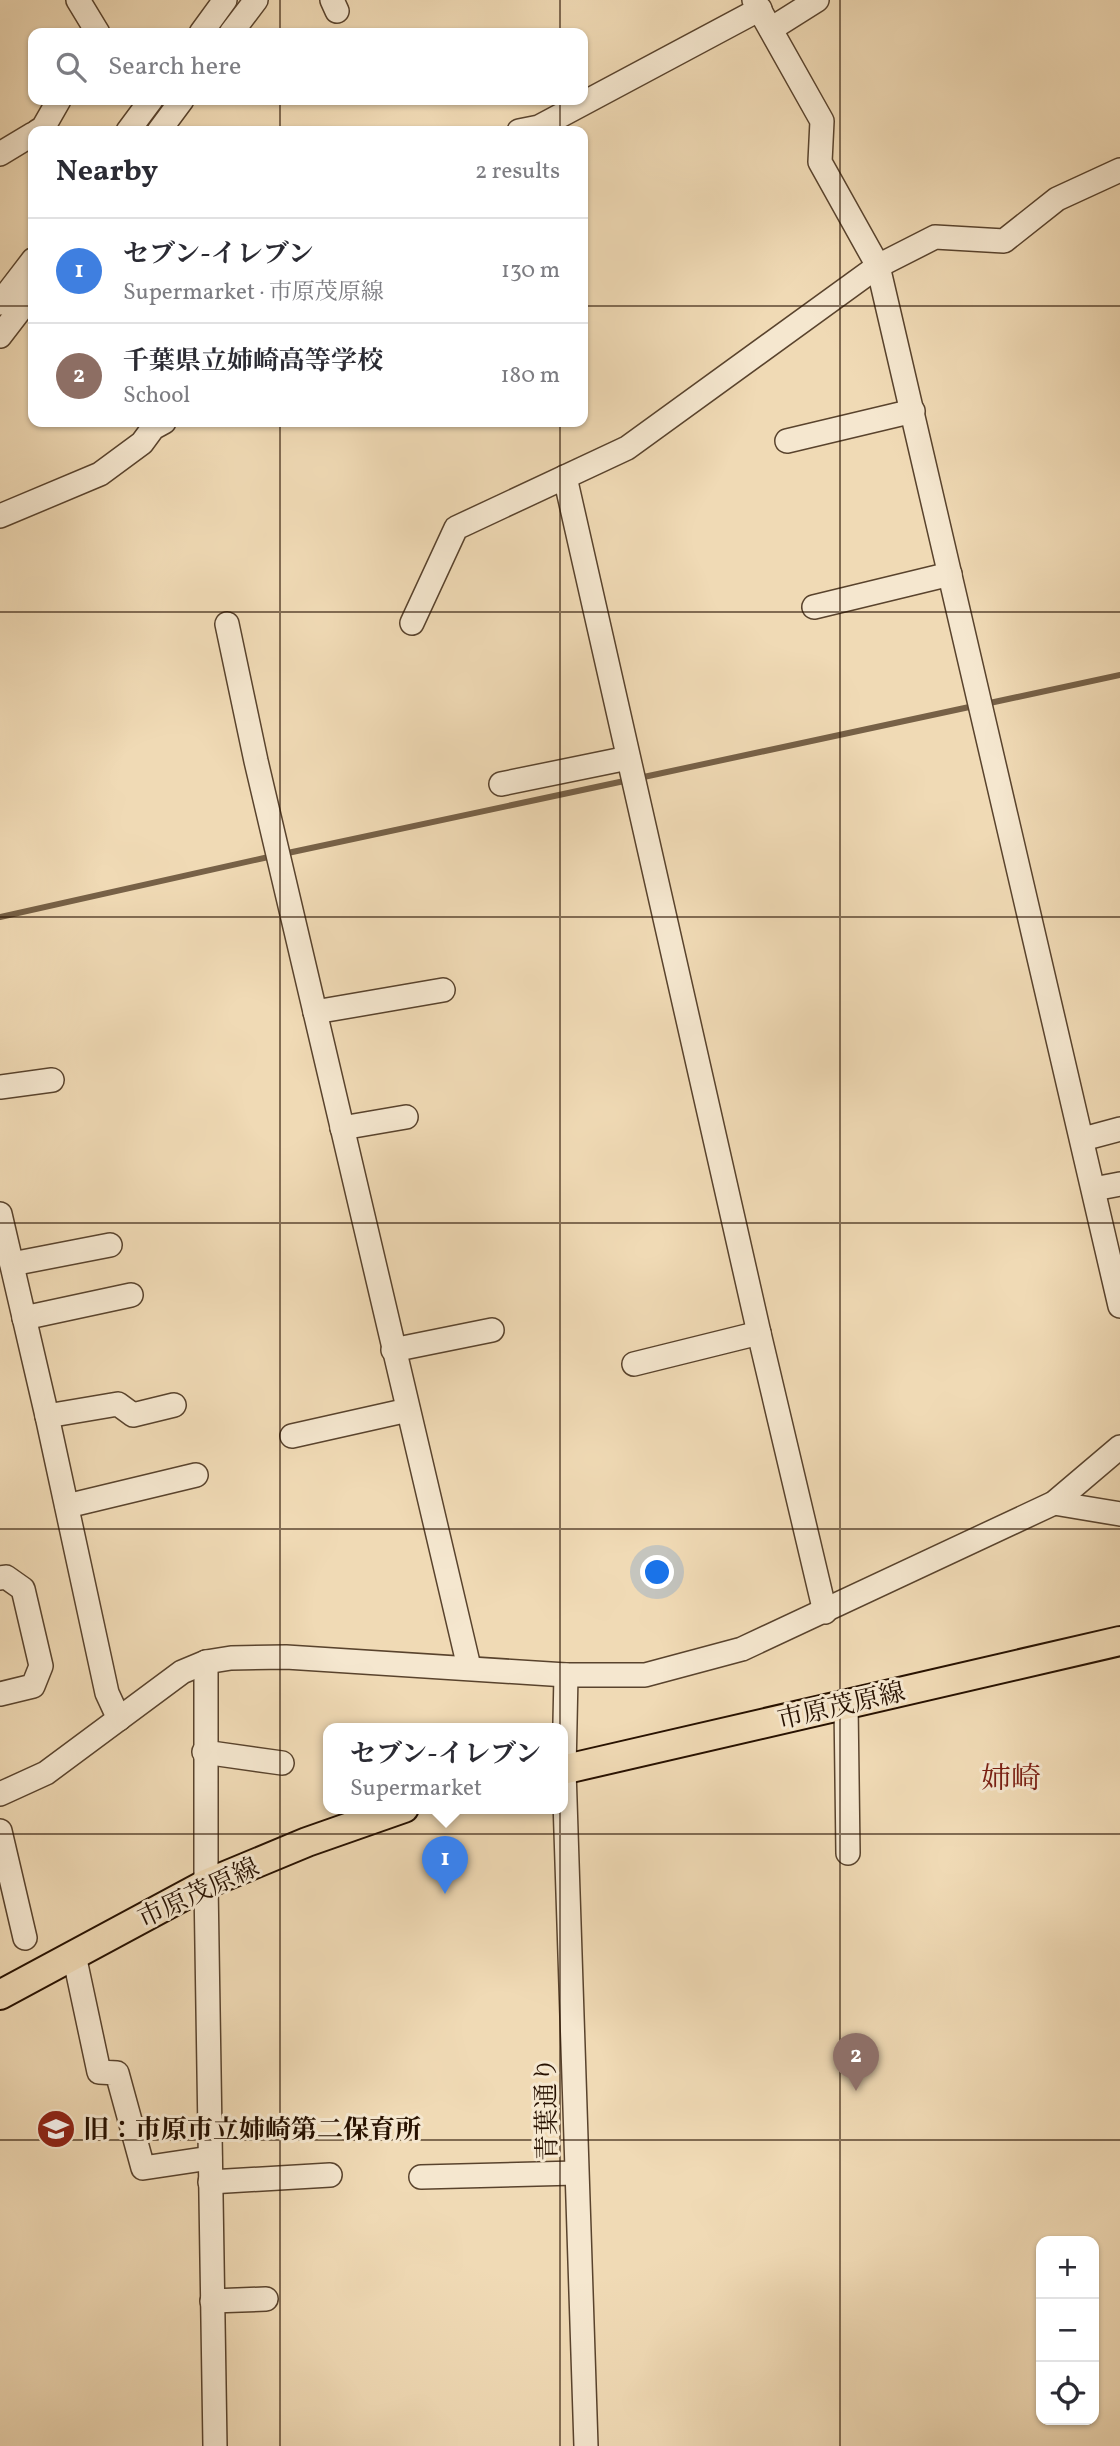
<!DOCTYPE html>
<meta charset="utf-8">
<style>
:root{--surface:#fff;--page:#f2f2f3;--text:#2b2b33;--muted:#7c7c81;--line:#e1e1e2;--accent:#111827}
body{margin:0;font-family:Vollkorn,"Noto Serif JP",serif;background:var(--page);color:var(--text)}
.controls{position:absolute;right:21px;bottom:21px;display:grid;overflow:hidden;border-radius:14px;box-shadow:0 2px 5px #0004}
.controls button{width:63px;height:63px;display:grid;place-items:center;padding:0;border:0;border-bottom:2px solid var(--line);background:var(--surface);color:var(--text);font:35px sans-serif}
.you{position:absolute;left:658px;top:1573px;width:24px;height:24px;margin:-18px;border:5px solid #fff;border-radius:50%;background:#1a73e8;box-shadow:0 0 0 10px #1a73e833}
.badge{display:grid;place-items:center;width:46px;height:46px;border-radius:50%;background:var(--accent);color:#fff;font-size:23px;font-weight:700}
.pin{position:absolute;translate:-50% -58px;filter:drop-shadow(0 2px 4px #0008)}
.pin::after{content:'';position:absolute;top:37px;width:24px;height:21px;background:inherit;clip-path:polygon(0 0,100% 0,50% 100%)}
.popup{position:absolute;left:323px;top:1723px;width:245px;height:91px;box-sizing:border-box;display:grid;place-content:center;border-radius:14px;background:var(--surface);filter:drop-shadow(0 2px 5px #0005);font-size:23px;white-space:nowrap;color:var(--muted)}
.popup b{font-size:26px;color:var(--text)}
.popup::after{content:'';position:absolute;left:50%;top:100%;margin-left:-14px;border:14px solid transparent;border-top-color:var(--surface)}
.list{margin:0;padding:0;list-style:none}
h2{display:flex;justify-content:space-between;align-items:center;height:91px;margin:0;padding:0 28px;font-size:30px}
h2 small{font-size:23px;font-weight:400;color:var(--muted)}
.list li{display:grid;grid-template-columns:46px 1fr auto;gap:21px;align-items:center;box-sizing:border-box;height:105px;padding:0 28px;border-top:2px solid var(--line)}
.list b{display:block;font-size:26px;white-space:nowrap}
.list p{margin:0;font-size:23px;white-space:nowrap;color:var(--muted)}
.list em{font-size:23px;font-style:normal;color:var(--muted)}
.icon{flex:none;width:38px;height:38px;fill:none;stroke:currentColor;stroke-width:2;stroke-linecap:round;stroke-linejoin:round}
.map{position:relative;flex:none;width:1120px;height:2446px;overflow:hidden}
.search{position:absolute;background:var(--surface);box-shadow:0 2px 5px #0004;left:28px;top:28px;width:560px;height:77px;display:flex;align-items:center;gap:18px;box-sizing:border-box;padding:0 24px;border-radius:14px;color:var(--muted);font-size:26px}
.panel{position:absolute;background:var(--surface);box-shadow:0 2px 5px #0004;left:28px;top:126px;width:560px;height:301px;border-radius:14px}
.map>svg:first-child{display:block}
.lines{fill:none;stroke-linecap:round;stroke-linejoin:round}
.stream{stroke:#776147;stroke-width:6}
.minor-casing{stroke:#59432d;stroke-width:26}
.major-casing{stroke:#271100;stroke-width:32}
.minor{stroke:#f5e7cf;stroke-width:23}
.major{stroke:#f0dab5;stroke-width:28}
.grid{fill:none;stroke:#271100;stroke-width:2;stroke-opacity:0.55}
.labels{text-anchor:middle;stroke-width:6;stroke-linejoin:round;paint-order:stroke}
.street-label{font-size:26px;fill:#271100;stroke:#f5e7cf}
.poi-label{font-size:26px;font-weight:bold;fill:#271100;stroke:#f5e7cf;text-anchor:start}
.quarter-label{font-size:30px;fill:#7a1f14;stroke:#f5e7cf}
</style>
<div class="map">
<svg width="1120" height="2446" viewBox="0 0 1120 2446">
<rect width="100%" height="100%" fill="#f0dab5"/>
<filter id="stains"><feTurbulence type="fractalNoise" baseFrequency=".00286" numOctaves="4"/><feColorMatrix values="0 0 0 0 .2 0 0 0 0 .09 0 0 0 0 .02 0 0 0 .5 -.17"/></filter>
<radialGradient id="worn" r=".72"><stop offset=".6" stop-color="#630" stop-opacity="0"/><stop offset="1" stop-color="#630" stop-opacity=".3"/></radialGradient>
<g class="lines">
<g class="stream">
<path d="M 985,704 L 1120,675"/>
<path d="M 639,778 L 974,706"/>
<path d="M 283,854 L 629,780"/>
<path d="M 0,917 L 273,856"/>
</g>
<defs>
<g id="minor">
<path d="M 78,0 L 98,33"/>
<path d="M 332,0 L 337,11"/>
<path d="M 754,0 L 822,121 L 820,162 L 878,266 L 1120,1306"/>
<path d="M 771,29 L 817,0"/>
<path d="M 201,33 L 225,0"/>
<path d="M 231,33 L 256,0"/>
<path d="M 38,131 L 43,128 L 59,100"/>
<path d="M 128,131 L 151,100"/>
<path d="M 159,131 L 182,100"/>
<path d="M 519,131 L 539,127 L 760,9"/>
<path d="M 0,154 L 33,134"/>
<path d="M 0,303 L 33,260"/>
<path d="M 0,336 L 33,293"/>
<path d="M 787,441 L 913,411"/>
<path d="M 565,477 L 759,1333 L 825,1612"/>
<path d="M 0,516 L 100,474 L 142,443 L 153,428 L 164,422"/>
<path d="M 814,607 L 950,574"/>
<path d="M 412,623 L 456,528 L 627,448 L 878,266 L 935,237 L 1004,241 L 1057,199 L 1120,170"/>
<path d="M 227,624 L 256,761 L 469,1667"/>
<path d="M 501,784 L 628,758"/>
<path d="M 315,1012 L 443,990"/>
<path d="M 0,1087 L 52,1080"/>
<path d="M 342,1128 L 406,1117"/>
<path d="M 1083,1139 L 1120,1129"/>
<path d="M 1094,1189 L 1120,1184"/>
<path d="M 0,1214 L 47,1416 L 107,1693 L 119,1719"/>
<path d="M 12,1264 L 110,1245"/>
<path d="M 24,1318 L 131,1295"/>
<path d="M 393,1350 L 492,1330"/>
<path d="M 634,1364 L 759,1333"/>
<path d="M 47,1416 L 118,1404 L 133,1415 L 174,1405"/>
<path d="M 292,1436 L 408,1410"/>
<path d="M 1054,1503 L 1120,1514"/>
<path d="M 67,1506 L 196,1475"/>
<path d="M 0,1578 L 6,1577 L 23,1589 L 41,1666 L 33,1686 L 0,1694"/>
<path d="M 206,1662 L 206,1884 L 215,2446"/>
<path d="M 566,1675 L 564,1770 L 586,2446"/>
<path d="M 846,1704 L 848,1853"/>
<path d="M 204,1752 L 282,1763"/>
<path d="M 0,1794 L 46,1773 L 182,1672 L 206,1662 L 231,1658 L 286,1657 L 566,1675 L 645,1675 L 742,1649 L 1054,1503 L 1120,1447"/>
<path d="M 0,1831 L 25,1938"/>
<path d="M 74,1955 L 99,2072 L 117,2073 L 143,2168 L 210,2158"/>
<path d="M 421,2177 L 576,2173"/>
<path d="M 210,2182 L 330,2175"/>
<path d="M 212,2301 L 266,2299"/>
</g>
<g id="major">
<path d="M 562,1770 L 1120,1641"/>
<path d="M 0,1995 L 206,1884 L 307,1842 L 404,1808"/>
</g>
</defs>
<use href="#minor" class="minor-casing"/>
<use href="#major" class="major-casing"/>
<use href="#minor" class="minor"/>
<use href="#major" class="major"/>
</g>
<path class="grid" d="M 280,0 L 280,33M 560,0 L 560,33M 840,0 L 840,2446M 280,100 L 280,131M 560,100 L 560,131M 0,306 L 33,306M 583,306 L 1120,306M 280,422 L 280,2446M 560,422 L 560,2446M 0,612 L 1120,612M 0,917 L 1120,917M 0,1223 L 1120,1223M 0,1529 L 1120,1529M 0,1834 L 1120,1834M 0,2140 L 1120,2140"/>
<defs>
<symbol id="school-disc" viewBox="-11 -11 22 22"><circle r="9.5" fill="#8f2418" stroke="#f5e7cf"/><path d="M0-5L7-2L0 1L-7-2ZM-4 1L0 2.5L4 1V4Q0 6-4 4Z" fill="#fff"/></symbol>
</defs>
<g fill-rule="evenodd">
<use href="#school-disc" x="34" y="2107" width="44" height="44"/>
</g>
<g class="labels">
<g class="street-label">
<text transform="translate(841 1705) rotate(-13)" y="9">市原茂原線</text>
<text transform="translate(198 1892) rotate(-25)" y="9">市原茂原線</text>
<text transform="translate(546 2109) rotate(-91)" y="9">青葉通り</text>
</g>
<g class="poi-label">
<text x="83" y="2138">旧：市原市立姉崎第二保育所</text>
</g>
<g class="quarter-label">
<text x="1011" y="1788">姉崎</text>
</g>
</g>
<rect width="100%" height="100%" filter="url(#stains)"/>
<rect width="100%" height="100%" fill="url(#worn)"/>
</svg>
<div class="controls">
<button>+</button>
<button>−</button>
<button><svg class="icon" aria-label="locate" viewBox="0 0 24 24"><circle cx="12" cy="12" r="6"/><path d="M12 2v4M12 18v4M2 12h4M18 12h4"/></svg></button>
</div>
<div class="you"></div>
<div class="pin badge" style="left:445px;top:1894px;background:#3f7fe0">1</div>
<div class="popup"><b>セブン-イレブン</b>Supermarket</div>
<div class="pin badge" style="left:856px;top:2091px;background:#8d6e63">2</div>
<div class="search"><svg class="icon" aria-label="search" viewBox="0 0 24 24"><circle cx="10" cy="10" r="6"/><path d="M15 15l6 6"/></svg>Search here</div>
<section class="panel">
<h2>Nearby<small>2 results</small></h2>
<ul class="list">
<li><span class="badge" style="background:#3f7fe0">1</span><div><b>セブン-イレブン</b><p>Supermarket · 市原茂原線</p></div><em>130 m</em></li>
<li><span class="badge" style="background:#8d6e63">2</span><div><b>千葉県立姉崎高等学校</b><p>School</p></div><em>180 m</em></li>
</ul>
</section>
</div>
